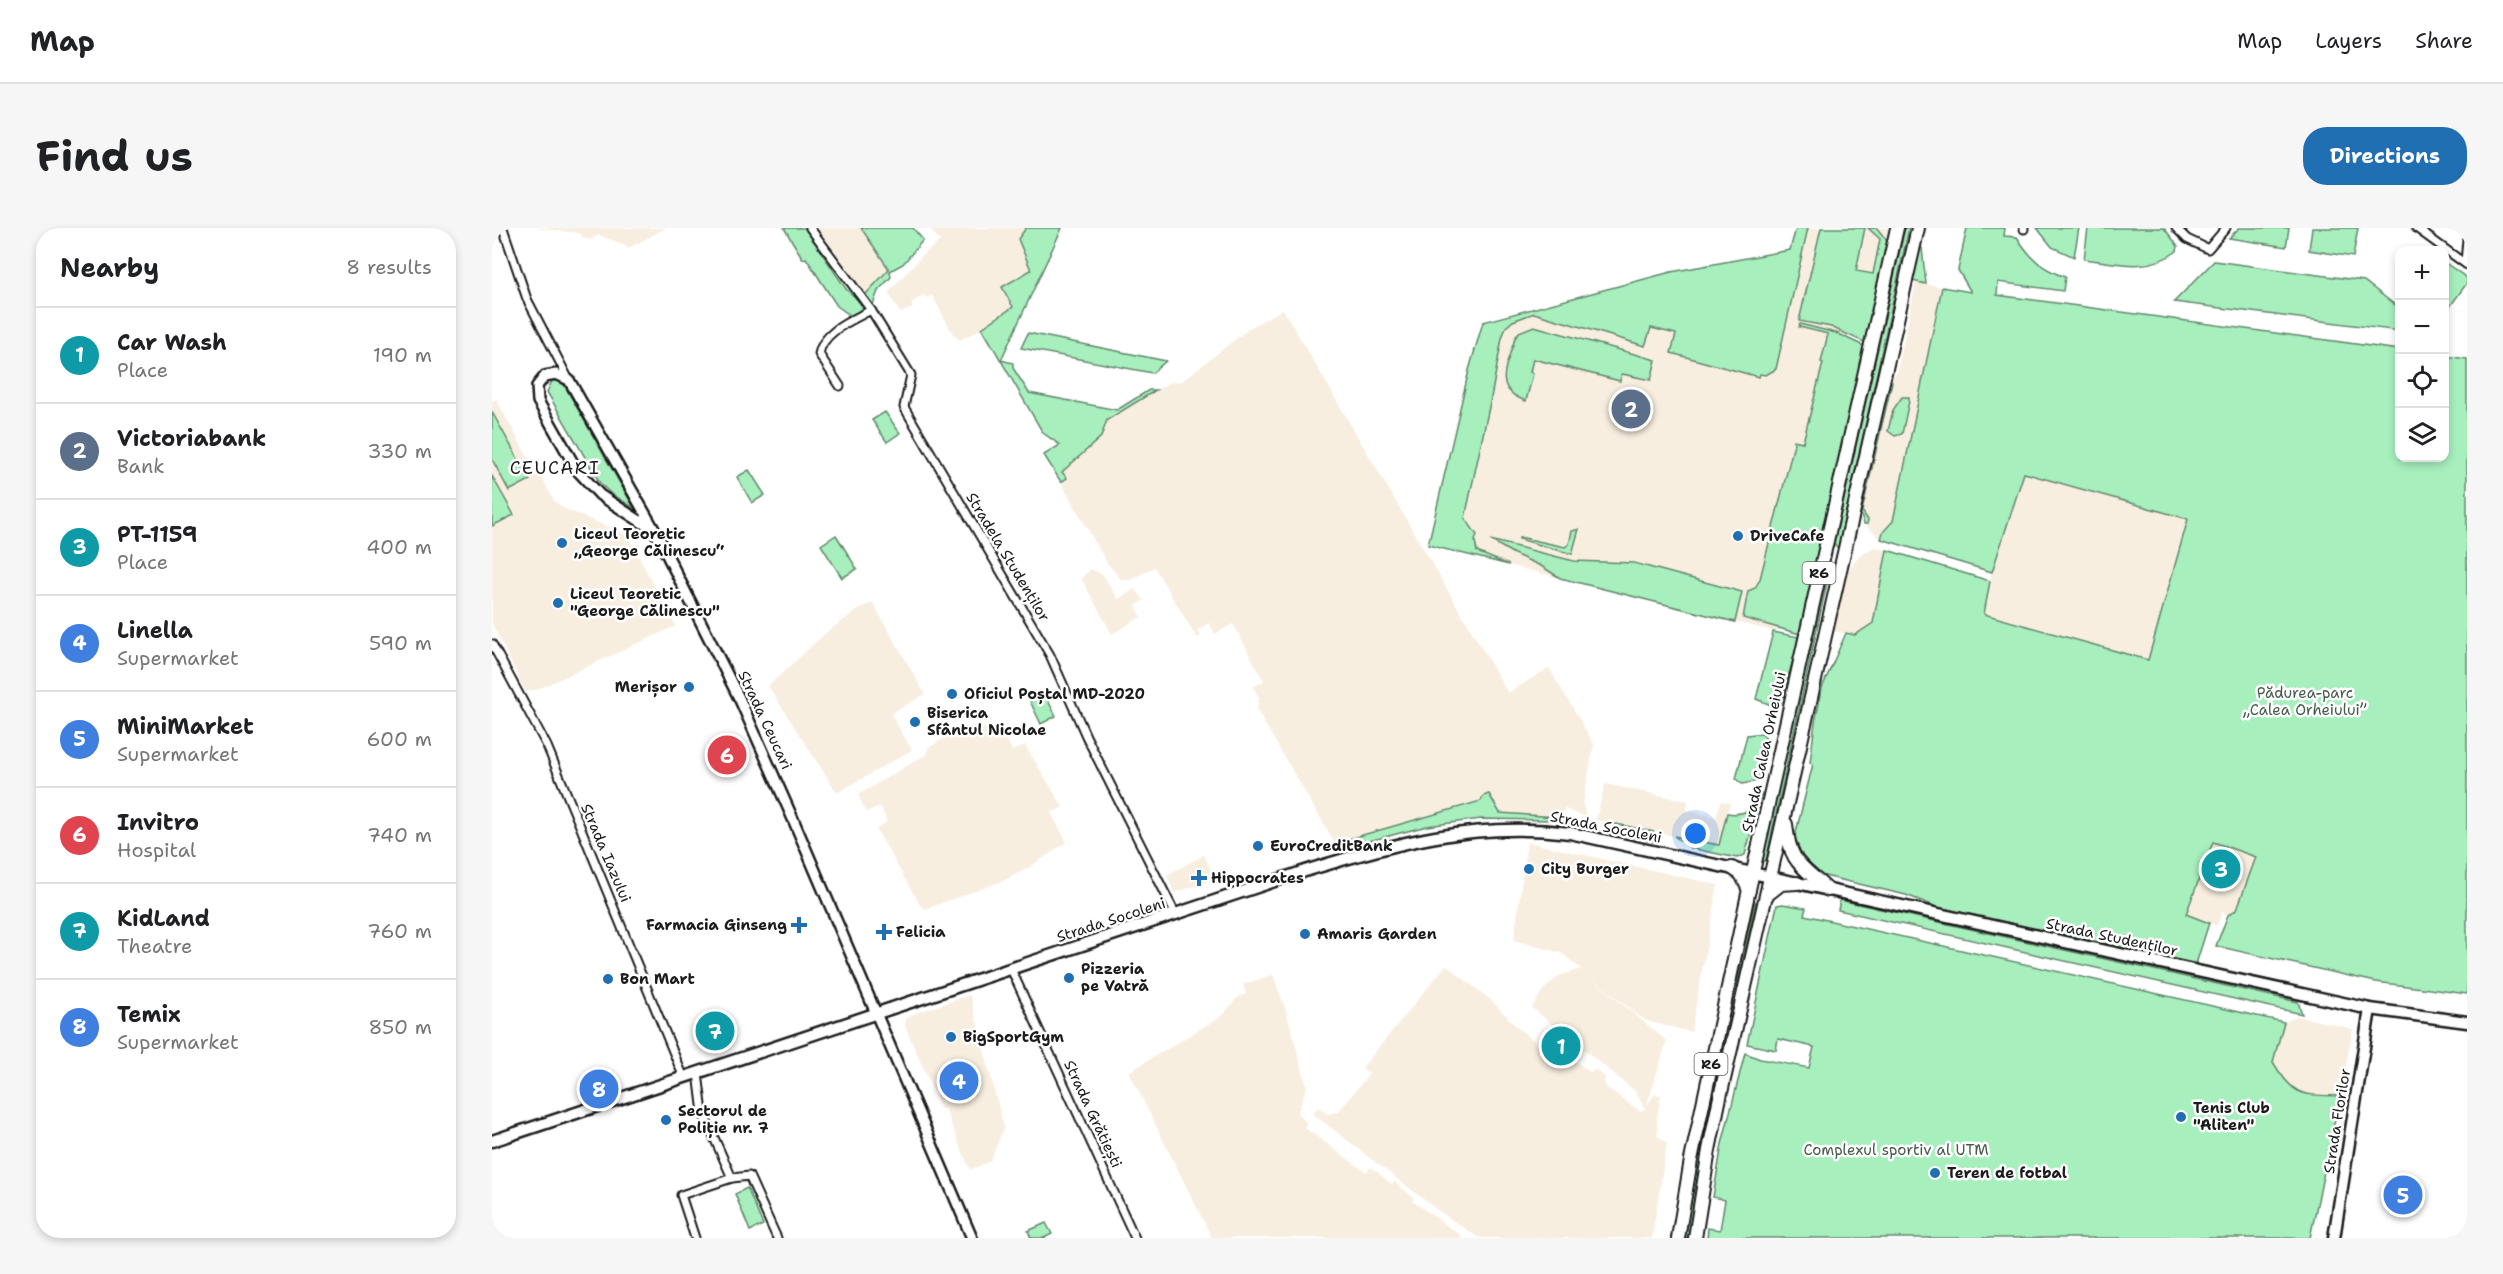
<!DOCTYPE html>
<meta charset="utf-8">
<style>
:root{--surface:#fff;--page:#f6f6f6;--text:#202124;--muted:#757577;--line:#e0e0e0;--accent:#1f6fb2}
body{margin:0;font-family:"Shantell Sans",sans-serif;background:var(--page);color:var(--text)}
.controls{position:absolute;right:18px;top:18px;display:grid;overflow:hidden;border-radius:12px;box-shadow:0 3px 9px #0003}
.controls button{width:54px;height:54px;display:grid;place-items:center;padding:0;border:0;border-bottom:2px solid var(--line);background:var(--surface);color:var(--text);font:30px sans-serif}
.you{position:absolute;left:1204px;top:606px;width:21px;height:21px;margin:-15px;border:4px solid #fff;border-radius:50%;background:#1a73e8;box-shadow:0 0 0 9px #1a73e833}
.badge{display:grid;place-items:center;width:39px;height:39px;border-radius:50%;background:var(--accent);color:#fff;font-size:20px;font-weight:700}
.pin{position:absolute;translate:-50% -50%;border:3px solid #fff;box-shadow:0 2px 6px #0006}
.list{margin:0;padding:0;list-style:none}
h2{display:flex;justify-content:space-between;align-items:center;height:78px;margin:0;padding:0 24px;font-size:26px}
h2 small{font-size:20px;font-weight:400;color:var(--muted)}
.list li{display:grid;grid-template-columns:39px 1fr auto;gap:18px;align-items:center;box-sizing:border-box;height:96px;padding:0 24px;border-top:2px solid var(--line)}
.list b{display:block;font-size:22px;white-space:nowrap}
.list p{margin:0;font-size:20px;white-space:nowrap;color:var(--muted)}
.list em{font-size:20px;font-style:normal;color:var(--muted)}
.icon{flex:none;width:33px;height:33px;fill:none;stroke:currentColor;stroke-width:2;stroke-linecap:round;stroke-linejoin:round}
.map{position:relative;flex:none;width:1975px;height:1010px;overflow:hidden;border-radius:24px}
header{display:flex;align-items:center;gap:36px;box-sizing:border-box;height:84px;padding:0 30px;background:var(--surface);border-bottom:2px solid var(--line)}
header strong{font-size:28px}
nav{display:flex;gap:33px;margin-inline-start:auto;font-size:21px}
.intro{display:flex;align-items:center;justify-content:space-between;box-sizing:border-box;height:144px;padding:0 36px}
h1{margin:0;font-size:42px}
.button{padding:15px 27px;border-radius:24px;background:var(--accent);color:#fff;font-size:21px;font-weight:700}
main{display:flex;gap:36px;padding:0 36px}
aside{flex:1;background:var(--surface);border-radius:24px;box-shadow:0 3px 9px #0003}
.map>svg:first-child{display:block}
.built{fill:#f8eee0}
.green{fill:#a7efbd;stroke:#62866c;stroke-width:1.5}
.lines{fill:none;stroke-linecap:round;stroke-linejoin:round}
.minor-casing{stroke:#1c1c1c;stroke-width:11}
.tertiary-casing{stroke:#1c1c1c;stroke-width:14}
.secondary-casing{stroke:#1c1c1c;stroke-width:15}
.trunk-casing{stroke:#1c1c1c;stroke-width:16}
.minor{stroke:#fff;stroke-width:7}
.tertiary{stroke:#fff;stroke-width:9}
.secondary{stroke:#fff;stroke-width:10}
.trunk{stroke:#fff;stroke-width:12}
.poi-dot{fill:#1f6fb2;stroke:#fff;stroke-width:2}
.labels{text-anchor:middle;stroke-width:5;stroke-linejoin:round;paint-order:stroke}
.shield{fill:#fff;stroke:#606060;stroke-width:1.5}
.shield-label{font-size:14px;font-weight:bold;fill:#1c1c1c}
.poi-label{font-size:15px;font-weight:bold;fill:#1c1c1c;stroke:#fff;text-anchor:start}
.street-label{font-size:15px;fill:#1c1c1c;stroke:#fff}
.park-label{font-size:15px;fill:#465b4c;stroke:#fff}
.quarter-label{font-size:18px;letter-spacing:1.5px;fill:#1c1c1c;stroke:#fff}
</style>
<header>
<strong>Map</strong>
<nav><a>Map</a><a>Layers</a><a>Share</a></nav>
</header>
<div class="intro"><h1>Find us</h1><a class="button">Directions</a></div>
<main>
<aside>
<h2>Nearby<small>8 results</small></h2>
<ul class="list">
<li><span class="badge" style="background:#0f9aa8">1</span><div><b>Car Wash</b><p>Place</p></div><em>190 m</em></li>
<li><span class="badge" style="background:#5c6f8a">2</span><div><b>Victoriabank</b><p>Bank</p></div><em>330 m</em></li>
<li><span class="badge" style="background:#0f9aa8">3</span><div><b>PT-1159</b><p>Place</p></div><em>400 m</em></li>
<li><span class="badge" style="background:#3f7fe0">4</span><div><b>Linella</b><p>Supermarket</p></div><em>590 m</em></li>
<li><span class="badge" style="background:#3f7fe0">5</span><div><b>MiniMarket</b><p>Supermarket</p></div><em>600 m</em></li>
<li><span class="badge" style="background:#e0444e">6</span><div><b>Invitro</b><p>Hospital</p></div><em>740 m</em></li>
<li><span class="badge" style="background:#0f9aa8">7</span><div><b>KidLand</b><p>Theatre</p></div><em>760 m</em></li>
<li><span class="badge" style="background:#3f7fe0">8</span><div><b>Temix</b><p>Supermarket</p></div><em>850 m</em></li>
</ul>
</aside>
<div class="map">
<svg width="1975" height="1010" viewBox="0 0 1975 1010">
<rect width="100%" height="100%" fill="#fff"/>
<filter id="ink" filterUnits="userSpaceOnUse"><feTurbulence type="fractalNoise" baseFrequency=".0167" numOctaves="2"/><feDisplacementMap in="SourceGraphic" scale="12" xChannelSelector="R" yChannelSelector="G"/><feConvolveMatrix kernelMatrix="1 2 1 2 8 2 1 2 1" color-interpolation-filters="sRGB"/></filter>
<g filter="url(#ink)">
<g class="built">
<path d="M 43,0 L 174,0 L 135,21 L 133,17 L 107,7 L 98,12 L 91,10 L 88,5 Z"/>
<path d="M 324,0 L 369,0 L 397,41 L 373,67 L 332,14 Z"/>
<path d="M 437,0 L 534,0 L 526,11 L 540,42 L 510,59 L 522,79 L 505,89 L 506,92 L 468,112 L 461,106 L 440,67 L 435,70 L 432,67 L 419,75 L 421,80 L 408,85 L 396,65 L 430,28 L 448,13 Z"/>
<path d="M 1304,0 L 1398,0 L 1395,13 L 1389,6 L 1381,47 L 1371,45 L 1284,404 L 936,317 L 977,142 L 991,94 L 1179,44 L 1298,22 Z"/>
<path d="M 1424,54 L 1450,59 L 1401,294 L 1391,304 L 1389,311 L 1370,294 L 1368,283 L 1397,154 L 1405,144 Z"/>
<path d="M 791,81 L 1016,465 L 1057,440 L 1102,516 L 1091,576 L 1094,589 L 1073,581 L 1065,589 L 1008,585 L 991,568 L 989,573 L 843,615 L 765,483 L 767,470 L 761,459 L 772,453 L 741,396 L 723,406 L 717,395 L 706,402 L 709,408 L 705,410 L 662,339 L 638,352 L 630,352 L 615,335 L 569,254 L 574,250 L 570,244 L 609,209 L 615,192 L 677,155 L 690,153 L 759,99 Z"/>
<path d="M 4,171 L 42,240 L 48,245 L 62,273 L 71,280 L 135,307 L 184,398 L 44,462 L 33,463 L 0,396 L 0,173 Z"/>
<path d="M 1531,245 L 1696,291 L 1656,432 L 1492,385 L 1499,349 Z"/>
<path d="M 1383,319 L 1394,322 L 1381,396 L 1363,407 L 1341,403 L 1355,344 L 1368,327 Z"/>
<path d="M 599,341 L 611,347 L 626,371 L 643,361 L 652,372 L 644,378 L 649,389 L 620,406 L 589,350 Z"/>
<path d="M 381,375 L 433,466 L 399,486 L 420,522 L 345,565 L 276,458 L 336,403 L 372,378 Z"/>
<path d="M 484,496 L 516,514 L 520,523 L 533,517 L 571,579 L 559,585 L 575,614 L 538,639 L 511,653 L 433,681 L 428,677 L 384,601 L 395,594 L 388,578 L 374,584 L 366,567 L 435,526 L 436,520 L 459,506 L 461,509 Z"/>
<path d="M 1113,556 L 1196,573 L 1195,583 L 1224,589 L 1229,573 L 1238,575 L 1227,617 L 1104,592 Z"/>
<path d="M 1721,613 L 1765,629 L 1745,682 L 1736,687 L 1730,684 L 1725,698 L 1694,686 Z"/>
<path d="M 1035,614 L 1226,657 L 1199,804 L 1154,793 L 1095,747 L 1175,813 L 1155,877 L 1163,866 L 1169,867 L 1165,890 L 1166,908 L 1175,915 L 1160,1010 L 987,1010 L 948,984 L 821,886 L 826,879 L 835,886 L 846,884 L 877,846 L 870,840 L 954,737 L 999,772 L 1025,799 L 1076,840 L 1082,832 L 1099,845 L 1103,841 L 1114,850 L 1112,854 L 1115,860 L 1148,883 L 1154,881 L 1143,863 L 1040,780 L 1051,762 L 1067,748 L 1089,741 L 1069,725 L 1022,712 Z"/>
<path d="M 712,627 L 723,651 L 682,665 L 675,647 Z"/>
<path d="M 781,747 L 794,782 L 815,858 L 806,884 L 815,897 L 813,900 L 874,944 L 879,939 L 900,956 L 903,954 L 922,970 L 920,973 L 970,1008 L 969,1010 L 720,1010 L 637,844 L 731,787 L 746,769 L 754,766 L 751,756 Z"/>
<path d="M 478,767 L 512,900 L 498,933 L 478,942 L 453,881 L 449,881 L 413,798 L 414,791 L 421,786 Z"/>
<path d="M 1805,788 L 1861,801 L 1848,868 L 1810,867 L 1792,851 L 1781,834 L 1792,794 Z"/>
</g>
<g class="green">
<path d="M 292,0 L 313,0 L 354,61 L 373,78 L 362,90 L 345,78 L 314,30 L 311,31 Z"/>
<path d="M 369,0 L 421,0 L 431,12 L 411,36 L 398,43 L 399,49 L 386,63 L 381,77 L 373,67 L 397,41 Z"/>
<path d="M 534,0 L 570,0 L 509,132 L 521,135 L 521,140 L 537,165 L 625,182 L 657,162 L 664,162 L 615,192 L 609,209 L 570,244 L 575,250 L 569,254 L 552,227 L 568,217 L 551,205 L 490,100 L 521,79 L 510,59 L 539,42 L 526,11 Z"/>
<path d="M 1304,0 L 1316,0 L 1284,141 L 1274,147 L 1268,146 L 1267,149 L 1179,125 L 1184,106 L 1159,100 L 1153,118 L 1042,85 L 1021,93 L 1014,99 L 1010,110 L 999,170 L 973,290 L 985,307 L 983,313 L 985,324 L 1017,337 L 936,317 L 977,142 L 991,94 L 1179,44 L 1298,22 Z"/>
<path d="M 1329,0 L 1373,0 L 1364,43 L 1381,46 L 1388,11 L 1376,0 L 1385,0 L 1395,13 L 1374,115 L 1339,99 L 1307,93 Z"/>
<path d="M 1413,0 L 1417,0 L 1346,320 L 1342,316 Z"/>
<path d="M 1475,0 L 1513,0 L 1512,8 L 1525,9 C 1538,30 1550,41 1573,49 L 1571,63 L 1506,54 L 1505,67 L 1907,122 L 1908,230 L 1952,230 L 1953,128 L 1975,131 L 1975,766 L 1884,754 L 1724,718 L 1736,687 L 1745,681 L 1764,629 L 1721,614 L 1694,686 L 1717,695 L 1704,736 L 1445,679 L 1414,667 L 1320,645 L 1309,628 L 1303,608 L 1321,536 L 1318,535 L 1323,494 L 1330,460 L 1354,405 L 1363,407 L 1381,395 L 1395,322 L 1498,353 L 1492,386 L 1656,432 L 1696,291 L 1532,245 L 1500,344 L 1389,311 L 1391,304 L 1401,293 L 1450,59 L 1479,64 L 1466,42 Z"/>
<path d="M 1545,0 L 1587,0 L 1582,29 L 1560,19 Z"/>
<path d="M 1596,0 L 1672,0 L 1686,18 L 1685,23 C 1656,45 1625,35 1592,31 Z"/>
<path d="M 1747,0 L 1797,0 L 1794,19 L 1737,10 Z"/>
<path d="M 1820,0 L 1866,0 L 1861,29 L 1817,22 Z"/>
<path d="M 1428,17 L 1430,20 L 1434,56 L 1420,53 Z"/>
<path d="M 1722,33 L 1872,53 L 1907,80 L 1907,103 L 1682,74 Z"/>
<path d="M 1952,34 L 1975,50 L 1975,55 L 1954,84 Z"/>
<path d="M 1308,96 L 1344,105 L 1372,118 L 1308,406 L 1251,390 L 1256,363 L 1263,360 L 1268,351 L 1302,216 L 1301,212 L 1311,214 L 1331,135 L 1329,134 L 1336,106 L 1307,99 Z"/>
<path d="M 1042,98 L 1164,132 L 1159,152 L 1130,146 L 1128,153 L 1041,131 L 1038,144 L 1041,146 L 1034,173 C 999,161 1015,138 1023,110 L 1027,104 Z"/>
<path d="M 536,105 L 674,133 L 660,145 L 529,120 Z"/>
<path d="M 61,151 L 68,152 L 72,157 L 142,280 L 118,265 L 108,255 L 55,164 Z"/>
<path d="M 1397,154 L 1400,154 L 1370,283 L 1376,292 L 1375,296 L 1372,296 L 1368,283 Z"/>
<path d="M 1410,169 L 1417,169 L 1417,173 L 1410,206 L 1403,208 L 1396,203 L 1401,182 Z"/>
<path d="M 0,184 L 38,252 L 17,263 L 0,231 Z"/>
<path d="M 393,184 L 408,205 L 395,214 L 380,192 Z"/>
<path d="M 257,242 L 273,267 L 260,275 L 245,249 Z"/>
<path d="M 0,248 L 22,287 L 0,298 Z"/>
<path d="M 1087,301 L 1080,326 L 1027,311 L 1027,309 L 1073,319 L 1077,316 L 1080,303 Z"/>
<path d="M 344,307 L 365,341 L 350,350 L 329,317 Z"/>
<path d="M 998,312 L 1082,333 L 1142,335 L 1250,364 L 1243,394 L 1068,350 L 1049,338 L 1022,326 Z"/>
<path d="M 1336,350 L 1274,632 L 1272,633 L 1270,631 L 1334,351 Z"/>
<path d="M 1281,404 L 1307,409 C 1302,432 1294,453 1289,476 L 1279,477 L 1264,471 Z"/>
<path d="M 552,465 L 564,488 L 549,496 L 538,473 Z"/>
<path d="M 1270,505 L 1275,512 L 1266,553 L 1250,556 L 1244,551 L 1255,507 Z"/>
<path d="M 1270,564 L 1253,627 L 1245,630 L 1198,620 L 1182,608 L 1227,617 L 1235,585 C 1254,588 1262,581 1270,564 Z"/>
<path d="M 997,566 L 1008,585 L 1065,589 L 1064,592 L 989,591 L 935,598 L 846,621 L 843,615 L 989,573 L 991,568 Z"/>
<path d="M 1124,596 L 1162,604 L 1166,615 L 1119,604 Z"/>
<path d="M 1348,672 L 1806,774 L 1810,786 L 1346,682 Z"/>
<path d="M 1263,673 L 1264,675 L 1235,799 L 1233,797 Z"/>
<path d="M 1291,676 L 1314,680 L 1312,687 L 1792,794 L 1781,834 C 1802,869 1809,867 1848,868 L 1818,1010 L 1215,1010 L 1216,1000 L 1228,1002 L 1233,972 L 1221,969 L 1230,916 L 1253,825 L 1268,831 L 1317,840 L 1322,819 L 1286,811 L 1284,822 L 1255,816 L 1285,677 Z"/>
<path d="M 1227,825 L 1230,826 L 1196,1010 L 1192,1010 L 1213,888 Z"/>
<path d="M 255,960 L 271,997 L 258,1003 L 243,966 Z"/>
<path d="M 554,995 L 560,1006 L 552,1010 L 539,1010 L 536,1003 Z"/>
</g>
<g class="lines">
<defs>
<g id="minor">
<path d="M 11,0 L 35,71 L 77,152"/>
<path d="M 318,0 L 379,82 L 419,147 L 412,179 L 558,427 L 594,508 L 684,687"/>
<path d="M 1532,0 L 1532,1"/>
<path d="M 1684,0 L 1695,11 L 1716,21 L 1734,0"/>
<path d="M 1924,0 L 1975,37"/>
<path d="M 1973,35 L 1975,11"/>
<path d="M 348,158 L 327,126 C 331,103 361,92 379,82"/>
<path d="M 0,416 L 55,518 L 192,850"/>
<path d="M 519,741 L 643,1010"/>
<path d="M 206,845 L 211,885 L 240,950"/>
<path d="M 203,1010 L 189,967 L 240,950 L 257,948 L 285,1010"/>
</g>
<path id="tertiary" d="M 163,303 L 108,267 L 85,242 L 46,173 L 45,158 L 53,148 L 64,146 L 77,152 L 163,303 L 248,472 L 301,591 L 480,1010"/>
<g id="secondary">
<path d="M 0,913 L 813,643 C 903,615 983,593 1078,605 L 1878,781 L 1975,794"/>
<path d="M 1842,1010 L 1878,781"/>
</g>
<g id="trunk">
<path d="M 1294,596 C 1298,636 1308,636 1336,662"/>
<path d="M 1240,640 L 1249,646 L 1257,662"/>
<path d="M 1275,667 L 1289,656 L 1305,655"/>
<path d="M 1186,1010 L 1199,932 L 1256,666 L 1405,0"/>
<path d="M 1203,1010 L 1217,922 L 1228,869 L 1426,0"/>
</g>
</defs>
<use href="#minor" class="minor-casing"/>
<use href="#tertiary" class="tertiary-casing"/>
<use href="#secondary" class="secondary-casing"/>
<use href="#trunk" class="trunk-casing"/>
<use href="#minor" class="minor"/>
<use href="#tertiary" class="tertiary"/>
<use href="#secondary" class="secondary"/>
<use href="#trunk" class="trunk"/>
</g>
</g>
<g class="poi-dot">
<circle cx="1246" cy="308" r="6"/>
<circle cx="70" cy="315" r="6"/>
<circle cx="66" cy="375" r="6"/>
<circle cx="197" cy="459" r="6"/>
<circle cx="460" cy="466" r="6"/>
<circle cx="423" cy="494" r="6"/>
<circle cx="766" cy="618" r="6"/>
<circle cx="1037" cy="641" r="6"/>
<path d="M704 641h6v6h6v6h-6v6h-6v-6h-6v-6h6z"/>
<path d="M304 688h6v6h6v6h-6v6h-6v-6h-6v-6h6z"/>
<path d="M389 695h6v6h6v6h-6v6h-6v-6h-6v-6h6z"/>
<circle cx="813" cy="706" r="6"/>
<circle cx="577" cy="750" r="6"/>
<circle cx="116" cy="751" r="6"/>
<circle cx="459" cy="809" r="6"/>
<circle cx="1689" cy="889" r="6"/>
<circle cx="174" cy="892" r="6"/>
<circle cx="1443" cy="945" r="6"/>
</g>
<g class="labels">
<g class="shield">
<rect x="1310.5" y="334" width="33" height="22" rx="4.5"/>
<rect x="1202.5" y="825" width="33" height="22" rx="4.5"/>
</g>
<g class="shield-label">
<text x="1327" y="350">R6</text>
<text x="1219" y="841">R6</text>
</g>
<g class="poi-label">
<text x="82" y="311">Liceul Teoretic<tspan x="82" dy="17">„George Călinescu“</tspan></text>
<text x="1258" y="313">DriveCafe</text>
<text x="78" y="371">Liceul Teoretic<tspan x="78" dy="17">"George Călinescu"</tspan></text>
<text x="185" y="464" text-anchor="end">Merișor</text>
<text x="472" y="471">Oficiul Poștal MD-2020</text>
<text x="435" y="490">Biserica<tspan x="435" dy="17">Sfântul Nicolae</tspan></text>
<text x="778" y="623">EuroCreditBank</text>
<text x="1049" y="646">City Burger</text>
<text x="719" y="655">Hippocrates</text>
<text x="295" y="702" text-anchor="end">Farmacia Ginseng</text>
<text x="404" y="709">Felicia</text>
<text x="825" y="711">Amaris Garden</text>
<text x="589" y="746">Pizzeria<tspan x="589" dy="17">pe Vatră</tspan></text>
<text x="128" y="756">Bon Mart</text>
<text x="471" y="814">BigSportGym</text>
<text x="1701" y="885">Tenis Club<tspan x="1701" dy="17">"Aliten"</tspan></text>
<text x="186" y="888">Sectorul de<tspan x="186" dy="17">Poliție nr. 7</tspan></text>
<text x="1455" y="950">Teren de fotbal</text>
</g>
<g class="street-label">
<text transform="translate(516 329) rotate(59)" y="5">Stradela Studenților</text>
<text transform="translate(273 492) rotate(65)" y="5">Strada Ceucari</text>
<text transform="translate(1272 524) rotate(-78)" y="5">Strada Calea Orheiului</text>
<text transform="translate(1114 599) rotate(11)" y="5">Strada Socoleni</text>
<text transform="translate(114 625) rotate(67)" y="5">Strada Iazului</text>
<text transform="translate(619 692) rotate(-18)" y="5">Strada Socoleni</text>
<text transform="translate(1620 709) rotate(12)" y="5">Strada Studenților</text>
<text transform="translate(601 886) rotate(65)" y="5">Strada Grătiești</text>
<text transform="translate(1845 893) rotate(-81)" y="5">Strada Florilor</text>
</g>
<g class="park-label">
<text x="1813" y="470">Pădurea-parc<tspan x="1813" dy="17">„Calea Orheiului”</tspan></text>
<text x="1404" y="927">Complexul sportiv al UTM</text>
</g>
<g class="quarter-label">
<text x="63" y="246">CEUCARI</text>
</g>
</g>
</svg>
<div class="controls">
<button>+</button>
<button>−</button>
<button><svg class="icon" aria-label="locate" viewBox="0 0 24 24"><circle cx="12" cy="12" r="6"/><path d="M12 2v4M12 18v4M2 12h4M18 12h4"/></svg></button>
<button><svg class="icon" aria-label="layers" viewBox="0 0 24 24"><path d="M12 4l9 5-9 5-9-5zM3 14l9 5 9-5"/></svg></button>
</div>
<div class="you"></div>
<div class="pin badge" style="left:1069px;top:818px;background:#0f9aa8">1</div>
<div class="pin badge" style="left:1139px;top:181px;background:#5c6f8a">2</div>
<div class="pin badge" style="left:1729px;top:641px;background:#0f9aa8">3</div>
<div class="pin badge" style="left:467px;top:853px;background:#3f7fe0">4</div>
<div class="pin badge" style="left:1911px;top:967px;background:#3f7fe0">5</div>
<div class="pin badge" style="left:235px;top:527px;background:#e0444e">6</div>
<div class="pin badge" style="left:223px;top:803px;background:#0f9aa8">7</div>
<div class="pin badge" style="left:107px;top:861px;background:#3f7fe0">8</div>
</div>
</main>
